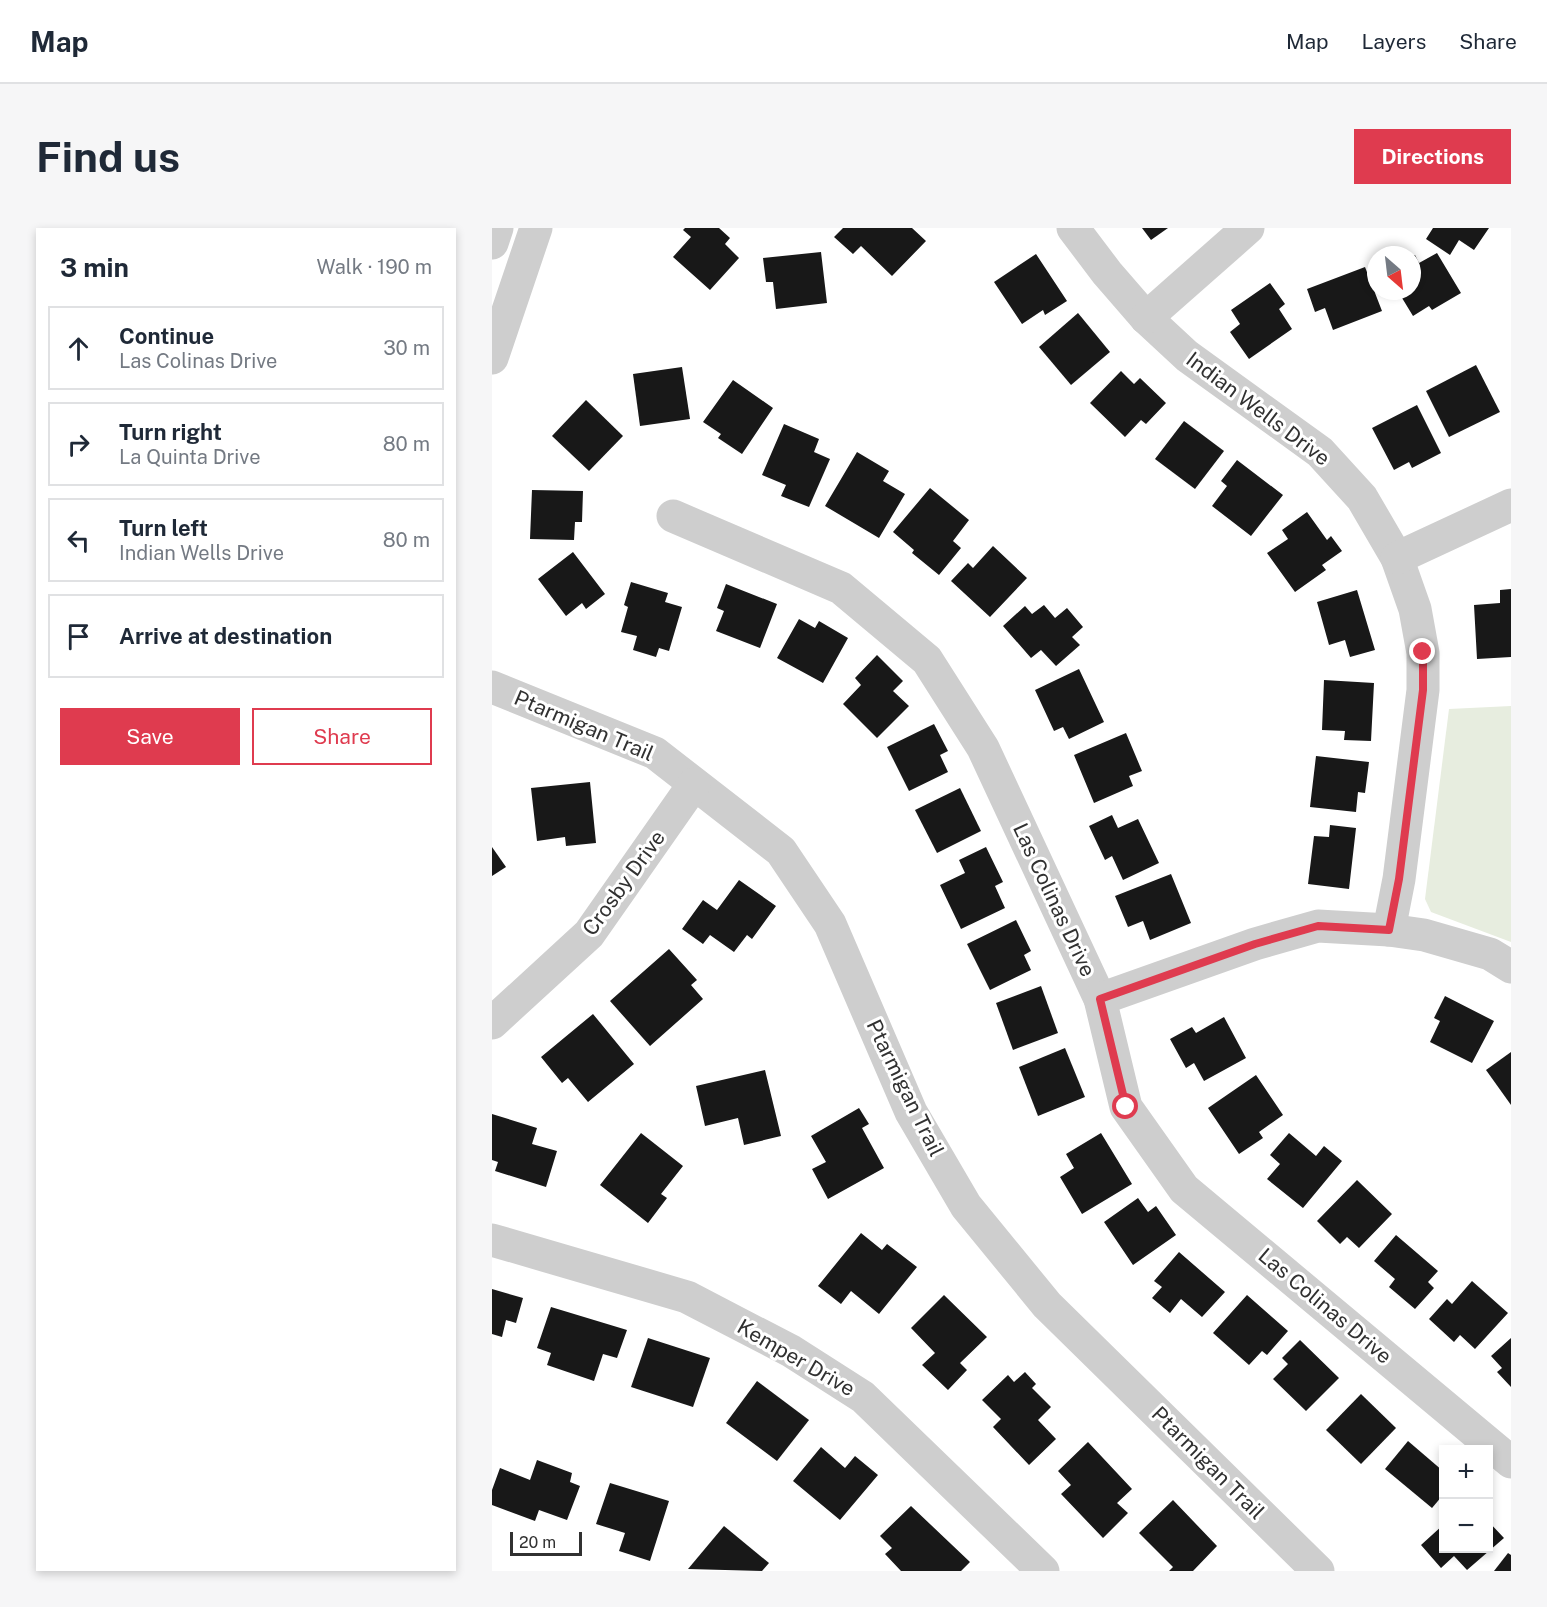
<!DOCTYPE html>
<meta charset="utf-8">
<style>
:root{--surface:#fff;--page:#f6f6f7;--text:#1f2937;--muted:#747a83;--line:#e0e1e3;--accent:#df3b4f}
body{margin:0;font-family:"Public Sans",sans-serif;background:var(--page);color:var(--text)}
.controls{position:absolute;right:18px;bottom:18px;display:grid;overflow:hidden;border-radius:0px;box-shadow:0 3px 9px #0003}
.controls button{width:54px;height:54px;display:grid;place-items:center;padding:0;border:0;border-bottom:2px solid var(--line);background:var(--surface);color:var(--text);font:30px sans-serif}
.compass{position:absolute;left:875px;top:18px;width:54px;height:54px;border-radius:50%;background:var(--surface);box-shadow:0 3px 9px #0003;rotate:152deg}
.scale{position:absolute;left:18px;bottom:15px;width:72px;box-sizing:border-box;padding-left:6px;border:3px solid #313131;border-top:0;font-size:16px;line-height:21px;white-space:nowrap;color:#313131;-webkit-text-stroke:4px #fff;paint-order:stroke}
.stop{position:absolute;width:18px;height:18px;margin:-14px;border:4px solid #df3b4f;border-radius:50%;background:#fff}
.stop.end{background:#df3b4f;border-color:#fff;box-shadow:0 2px 6px #0008}
.list{margin:0;padding:0;list-style:none}
h2{display:flex;justify-content:space-between;align-items:center;height:78px;margin:0;padding:0 24px;font-size:26px}
h2 small{font-size:20px;font-weight:400;color:var(--muted)}
.list li{display:grid;grid-template-columns:39px 1fr auto;gap:18px;align-items:center;box-sizing:border-box;height:84px;margin:0 12px 12px;padding:0 12px;border:2px solid var(--line);border-radius:0px}
.list b{display:block;font-size:22px;white-space:nowrap}
.list p{margin:0;font-size:20px;white-space:nowrap;color:var(--muted)}
.list em{font-size:20px;font-style:normal;color:var(--muted)}
.actions{display:flex;gap:12px;padding:18px 24px}
.actions a{flex:1;padding:14px 0;border:2px solid var(--accent);border-radius:0px;text-align:center;font-size:21px;color:var(--accent)}
.actions .main{background:var(--accent);color:#fff}
.icon{flex:none;width:33px;height:33px;fill:none;stroke:currentColor;stroke-width:2;stroke-linecap:round;stroke-linejoin:round}
.map{position:relative;flex:none;width:1019px;height:1343px;overflow:hidden;border-radius:0px}
header{display:flex;align-items:center;gap:36px;box-sizing:border-box;height:84px;padding:0 30px;background:var(--surface);border-bottom:2px solid var(--line)}
header strong{font-size:28px}
nav{display:flex;gap:33px;margin-inline-start:auto;font-size:21px}
.intro{display:flex;align-items:center;justify-content:space-between;box-sizing:border-box;height:144px;padding:0 36px}
h1{margin:0;font-size:42px}
.button{padding:15px 27px;border-radius:0px;background:var(--accent);color:#fff;font-size:21px;font-weight:700}
main{display:flex;gap:36px;padding:0 36px}
aside{flex:1;background:var(--surface);border-radius:0px;box-shadow:0 3px 9px #0003}
.map>svg:first-child{display:block}
.green{fill:#e7eddf}
.building{fill:#181818}
.lines{fill:none;stroke-linecap:round;stroke-linejoin:round}
.minor{stroke:#cecece;stroke-width:33}
.route{stroke:#df3b4f;stroke-width:8}
.labels{text-anchor:middle;stroke-width:6;stroke-linejoin:round;paint-order:stroke}
.street-label{font-size:21px;fill:#313131;stroke:#fff}
</style>
<header>
<strong>Map</strong>
<nav><a>Map</a><a>Layers</a><a>Share</a></nav>
</header>
<div class="intro"><h1>Find us</h1><a class="button">Directions</a></div>
<main>
<aside>
<h2>3 min<small>Walk · 190 m</small></h2>
<ul class="list">
<li><svg class="icon" aria-label="ahead" viewBox="0 0 24 24"><path d="M12 20V5M6 11l6-6 6 6"/></svg><div><b>Continue</b><p>Las Colinas Drive</p></div><em>30 m</em></li>
<li><svg class="icon" aria-label="right" viewBox="0 0 24 24"><path d="M7 20v-9h11M14 6l5 5-5 5"/></svg><div><b>Turn right</b><p>La Quinta Drive</p></div><em>80 m</em></li>
<li><svg class="icon" aria-label="left" viewBox="0 0 24 24"><path d="M17 20v-9H6M10 6l-5 5 5 5"/></svg><div><b>Turn left</b><p>Indian Wells Drive</p></div><em>80 m</em></li>
<li><svg class="icon" aria-label="arrive" viewBox="0 0 24 24"><path d="M6 21V4h12l-3 4 3 4H6"/></svg><div><b>Arrive at destination</b></div></li>
</ul>
<div class="actions"><a class="main">Save</a><a>Share</a></div>
</aside>
<div class="map">
<svg width="1019" height="1343" viewBox="0 0 1019 1343">
<rect width="100%" height="100%" fill="#fff"/>
<path class="green" d="M 1019,478 L 1019,714 L 939,684 L 933,671 L 957,481 Z"/>
<g class="building">
<path d="M 193,0 L 227,0 L 238,10 L 233,16 L 247,30 L 218,62 L 181,29 L 199,9 L 191,2 Z"/>
<path d="M 351,0 L 420,0 L 434,13 L 400,48 L 369,18 L 361,26 L 342,9 Z"/>
<path d="M 650,0 L 676,0 L 659,12 Z"/>
<path d="M 941,0 L 997,0 L 982,22 L 967,12 L 958,27 L 934,11 Z"/>
<path d="M 329,24 L 335,75 L 284,81 L 281,54 L 274,54 L 271,30 Z"/>
<path d="M 945,25 L 969,65 L 940,82 L 937,78 L 921,88 L 907,65 L 902,68 L 899,63 L 920,63 L 920,29 L 923,27 L 927,35 Z"/>
<path d="M 544,26 L 575,73 L 553,87 L 551,82 L 530,96 L 502,54 Z"/>
<path d="M 873,39 L 890,83 L 841,102 L 833,80 L 823,84 L 815,61 Z"/>
<path d="M 778,55 L 793,76 L 787,81 L 800,101 L 757,131 L 738,104 L 748,96 L 739,82 Z"/>
<path d="M 586,85 L 618,124 L 579,157 L 547,119 Z"/>
<path d="M 984,137 L 1008,184 L 957,209 L 934,163 Z"/>
<path d="M 190,139 L 198,191 L 148,198 L 141,146 Z"/>
<path d="M 629,143 L 642,156 L 648,150 L 674,175 L 654,196 L 649,192 L 633,209 L 598,175 Z"/>
<path d="M 241,152 L 281,180 L 250,226 L 226,210 L 229,206 L 211,194 Z"/>
<path d="M 94,172 L 131,208 L 97,243 L 60,208 Z"/>
<path d="M 925,177 L 949,225 L 920,240 L 917,234 L 902,242 L 880,200 Z"/>
<path d="M 692,193 L 732,223 L 703,261 L 663,231 Z"/>
<path d="M 292,196 L 327,211 L 322,224 L 338,231 L 317,279 L 289,268 L 294,257 L 270,247 Z"/>
<path d="M 365,224 L 397,243 L 391,253 L 413,266 L 387,310 L 333,278 Z"/>
<path d="M 745,232 L 791,267 L 759,308 L 720,278 L 735,258 L 729,253 Z"/>
<path d="M 438,260 L 477,292 L 461,313 L 469,320 L 447,347 L 420,325 L 422,322 L 401,304 Z"/>
<path d="M 40,262 L 91,263 L 90,294 L 83,294 L 82,312 L 38,311 Z"/>
<path d="M 815,284 L 835,312 L 839,308 L 850,323 L 830,337 L 834,342 L 803,364 L 775,325 L 796,311 L 790,302 Z"/>
<path d="M 501,318 L 535,350 L 498,389 L 459,353 L 476,335 L 481,340 Z"/>
<path d="M 81,324 L 113,366 L 94,381 L 90,375 L 74,388 L 46,351 Z"/>
<path d="M 139,354 L 176,365 L 173,374 L 190,379 L 177,423 L 167,420 L 164,429 L 141,422 L 145,408 L 129,404 L 136,379 L 132,377 Z"/>
<path d="M 234,356 L 285,376 L 268,420 L 224,403 L 232,383 L 225,380 Z"/>
<path d="M 1019,361 L 1019,429 L 985,431 L 982,377 L 1008,375 L 1008,362 Z"/>
<path d="M 865,362 L 883,422 L 858,429 L 853,412 L 837,417 L 825,374 Z"/>
<path d="M 552,377 L 563,390 L 575,380 L 591,399 L 580,409 L 588,417 L 564,438 L 549,422 L 539,430 L 511,398 L 533,378 L 540,386 Z"/>
<path d="M 307,391 L 323,400 L 327,393 L 356,410 L 331,455 L 285,430 Z"/>
<path d="M 385,427 L 411,453 L 401,463 L 417,478 L 385,510 L 351,476 L 369,457 L 363,450 Z"/>
<path d="M 587,441 L 612,494 L 577,511 L 571,499 L 562,503 L 543,462 Z"/>
<path d="M 832,452 L 882,455 L 879,513 L 852,512 L 853,503 L 830,502 Z"/>
<path d="M 442,496 L 456,523 L 448,527 L 456,544 L 417,563 L 395,519 Z"/>
<path d="M 634,505 L 650,543 L 637,548 L 641,558 L 602,575 L 582,527 Z"/>
<path d="M 824,528 L 877,534 L 873,565 L 866,564 L 864,584 L 818,579 Z"/>
<path d="M 98,554 L 104,615 L 74,618 L 73,609 L 45,613 L 39,560 Z"/>
<path d="M 468,560 L 489,603 L 445,625 L 423,582 Z"/>
<path d="M 620,587 L 626,600 L 646,591 L 667,635 L 631,652 L 620,628 L 613,632 L 597,598 Z"/>
<path d="M 838,597 L 864,600 L 857,661 L 816,656 L 822,608 L 837,609 Z"/>
<path d="M 0,619 L 14,639 L 0,648 Z"/>
<path d="M 494,619 L 511,654 L 503,658 L 513,680 L 469,701 L 448,657 L 473,645 L 467,632 Z"/>
<path d="M 679,646 L 699,695 L 658,712 L 651,693 L 636,699 L 623,668 Z"/>
<path d="M 247,652 L 284,678 L 260,711 L 255,707 L 242,724 L 218,707 L 211,716 L 190,701 L 211,672 L 225,682 Z"/>
<path d="M 524,692 L 539,723 L 532,727 L 539,742 L 498,762 L 475,716 Z"/>
<path d="M 177,721 L 205,752 L 199,757 L 211,771 L 158,818 L 118,773 Z"/>
<path d="M 549,758 L 566,805 L 521,822 L 504,775 Z"/>
<path d="M 953,768 L 1002,793 L 980,835 L 938,814 L 948,793 L 942,790 Z"/>
<path d="M 101,786 L 142,836 L 96,874 L 76,850 L 70,855 L 49,829 Z"/>
<path d="M 732,789 L 754,830 L 712,853 L 702,835 L 694,840 L 678,811 L 700,799 L 704,805 Z"/>
<path d="M 573,820 L 593,869 L 546,888 L 527,839 Z"/>
<path d="M 1019,824 L 1019,877 L 994,842 Z"/>
<path d="M 273,842 L 289,908 L 252,917 L 246,890 L 213,898 L 204,858 Z"/>
<path d="M 764,847 L 791,887 L 767,904 L 771,910 L 747,926 L 716,880 Z"/>
<path d="M 367,880 L 377,896 L 370,900 L 392,940 L 336,971 L 320,941 L 334,934 L 319,908 Z"/>
<path d="M 0,886 L 45,900 L 40,916 L 65,923 L 54,959 L 3,943 L 6,934 L 0,932 Z"/>
<path d="M 149,905 L 191,938 L 169,966 L 175,970 L 156,995 L 108,957 Z"/>
<path d="M 609,905 L 640,956 L 590,986 L 568,949 L 582,940 L 574,926 Z"/>
<path d="M 797,905 L 824,928 L 832,918 L 850,933 L 811,980 L 775,951 L 788,936 L 778,927 Z"/>
<path d="M 865,952 L 900,986 L 867,1020 L 855,1009 L 848,1016 L 825,993 Z"/>
<path d="M 646,970 L 656,984 L 664,978 L 684,1007 L 641,1037 L 612,994 Z"/>
<path d="M 369,1005 L 390,1022 L 395,1016 L 425,1039 L 387,1086 L 359,1063 L 349,1076 L 326,1058 Z"/>
<path d="M 904,1007 L 946,1043 L 936,1054 L 942,1060 L 923,1081 L 897,1059 L 903,1051 L 882,1033 Z"/>
<path d="M 687,1024 L 733,1064 L 710,1089 L 689,1071 L 678,1085 L 660,1070 L 670,1059 L 662,1053 Z"/>
<path d="M 980,1053 L 1016,1085 L 983,1121 L 968,1107 L 962,1114 L 937,1091 L 955,1071 L 960,1076 Z"/>
<path d="M 0,1061 L 31,1070 L 24,1095 L 14,1092 L 10,1109 L 0,1106 Z"/>
<path d="M 452,1067 L 495,1109 L 468,1135 L 475,1142 L 456,1162 L 430,1137 L 443,1125 L 419,1100 Z"/>
<path d="M 755,1067 L 796,1103 L 775,1127 L 770,1123 L 757,1137 L 721,1105 Z"/>
<path d="M 59,1079 L 135,1102 L 125,1130 L 111,1126 L 102,1153 L 55,1137 L 59,1125 L 45,1120 Z"/>
<path d="M 156,1110 L 218,1130 L 201,1179 L 139,1159 Z"/>
<path d="M 1019,1110 L 1019,1159 L 1005,1144 L 1010,1140 L 999,1128 Z"/>
<path d="M 808,1112 L 847,1150 L 814,1183 L 781,1151 L 796,1136 L 790,1130 Z"/>
<path d="M 533,1144 L 544,1156 L 540,1160 L 559,1179 L 546,1192 L 564,1211 L 537,1237 L 501,1199 L 509,1191 L 490,1172 L 516,1147 L 522,1154 Z"/>
<path d="M 265,1153 L 317,1192 L 285,1233 L 234,1195 Z"/>
<path d="M 869,1166 L 904,1200 L 869,1236 L 834,1202 Z"/>
<path d="M 916,1213 L 951,1243 L 951,1267 L 940,1280 L 893,1241 Z"/>
<path d="M 596,1214 L 640,1261 L 625,1275 L 636,1285 L 611,1310 L 569,1266 L 579,1257 L 566,1243 Z"/>
<path d="M 329,1219 L 353,1240 L 363,1228 L 386,1247 L 348,1292 L 301,1253 Z"/>
<path d="M 45,1232 L 80,1245 L 78,1254 L 88,1258 L 75,1292 L 47,1282 L 43,1293 L 0,1277 L 0,1262 L 8,1240 L 38,1252 Z"/>
<path d="M 118,1255 L 177,1273 L 158,1333 L 127,1323 L 133,1305 L 104,1296 Z"/>
<path d="M 681,1272 L 725,1318 L 701,1343 L 677,1343 L 681,1339 L 647,1305 Z"/>
<path d="M 419,1278 L 478,1334 L 469,1343 L 409,1343 L 393,1326 L 400,1320 L 388,1308 Z"/>
<path d="M 996,1293 L 1012,1310 L 975,1342 L 962,1328 L 949,1340 L 929,1317 L 951,1297 L 951,1320 L 996,1320 Z"/>
<path d="M 232,1298 L 277,1335 L 270,1343 L 196,1341 Z"/>
<path d="M 1016,1325 L 1019,1327 L 1019,1343 L 1002,1343 Z"/>
</g>
<g class="lines">
<g class="minor">
<path d="M 581,0 L 615,45 L 654,90 L 695,128 L 828,224 L 870,270 L 905,330 L 923,381 L 931,425 L 931,462 L 907,651 L 897,702"/>
<path d="M 0,15 L 5,0"/>
<path d="M 654,90 L 756,0"/>
<path d="M 0,130 L 44,0"/>
<path d="M 181,288 L 349,360 L 435,432 L 491,520 L 608,771 L 634,879 L 692,961 L 1019,1234"/>
<path d="M 905,330 L 1019,277"/>
<path d="M 0,459 L 163,525 L 289,623 L 338,696 L 419,884 L 474,978 L 555,1077 L 826,1343"/>
<path d="M 608,771 L 763,716 L 826,698 L 897,702 L 932,707 L 998,726 L 1019,739"/>
<path d="M 0,795 L 97,706 L 202,556"/>
<path d="M 0,1012 L 195,1069 L 299,1123 L 371,1169 L 551,1343"/>
</g>
</g>
<g class="lines">
<path class="route" d="M 634,879 L 608,771 L 763,716 L 826,698 L 897,702 L 907,651 L 931,462 L 931,424"/>
</g>
<g class="labels">
<g class="street-label">
<text transform="translate(766 181) rotate(37)" y="7">Indian Wells Drive</text>
<text transform="translate(92 498) rotate(23)" y="7">Ptarmigan Trail</text>
<text transform="translate(132 655) rotate(-54)" y="7">Crosby Drive</text>
<text transform="translate(562 672) rotate(65)" y="7">Las Colinas Drive</text>
<text transform="translate(413 860) rotate(64)" y="7">Ptarmigan Trail</text>
<text transform="translate(833 1078) rotate(40)" y="7">Las Colinas Drive</text>
<text transform="translate(304 1130) rotate(30)" y="7">Kemper Drive</text>
<text transform="translate(716 1235) rotate(45)" y="7">Ptarmigan Trail</text>
</g>
</g>
</svg>
<div class="controls">
<button>+</button>
<button>−</button>
</div>
<svg class="compass" viewBox="-18 -18 36 36"><path d="M0-13l5 13h-10z" fill="#e53935"/><path d="M0 13l5-13h-10z" fill="#747a83"/></svg>
<div class="scale">20 m</div>
<div class="stop" style="left:634px;top:879px"></div>
<div class="stop end" style="left:931px;top:424px"></div>
</div>
</main>
